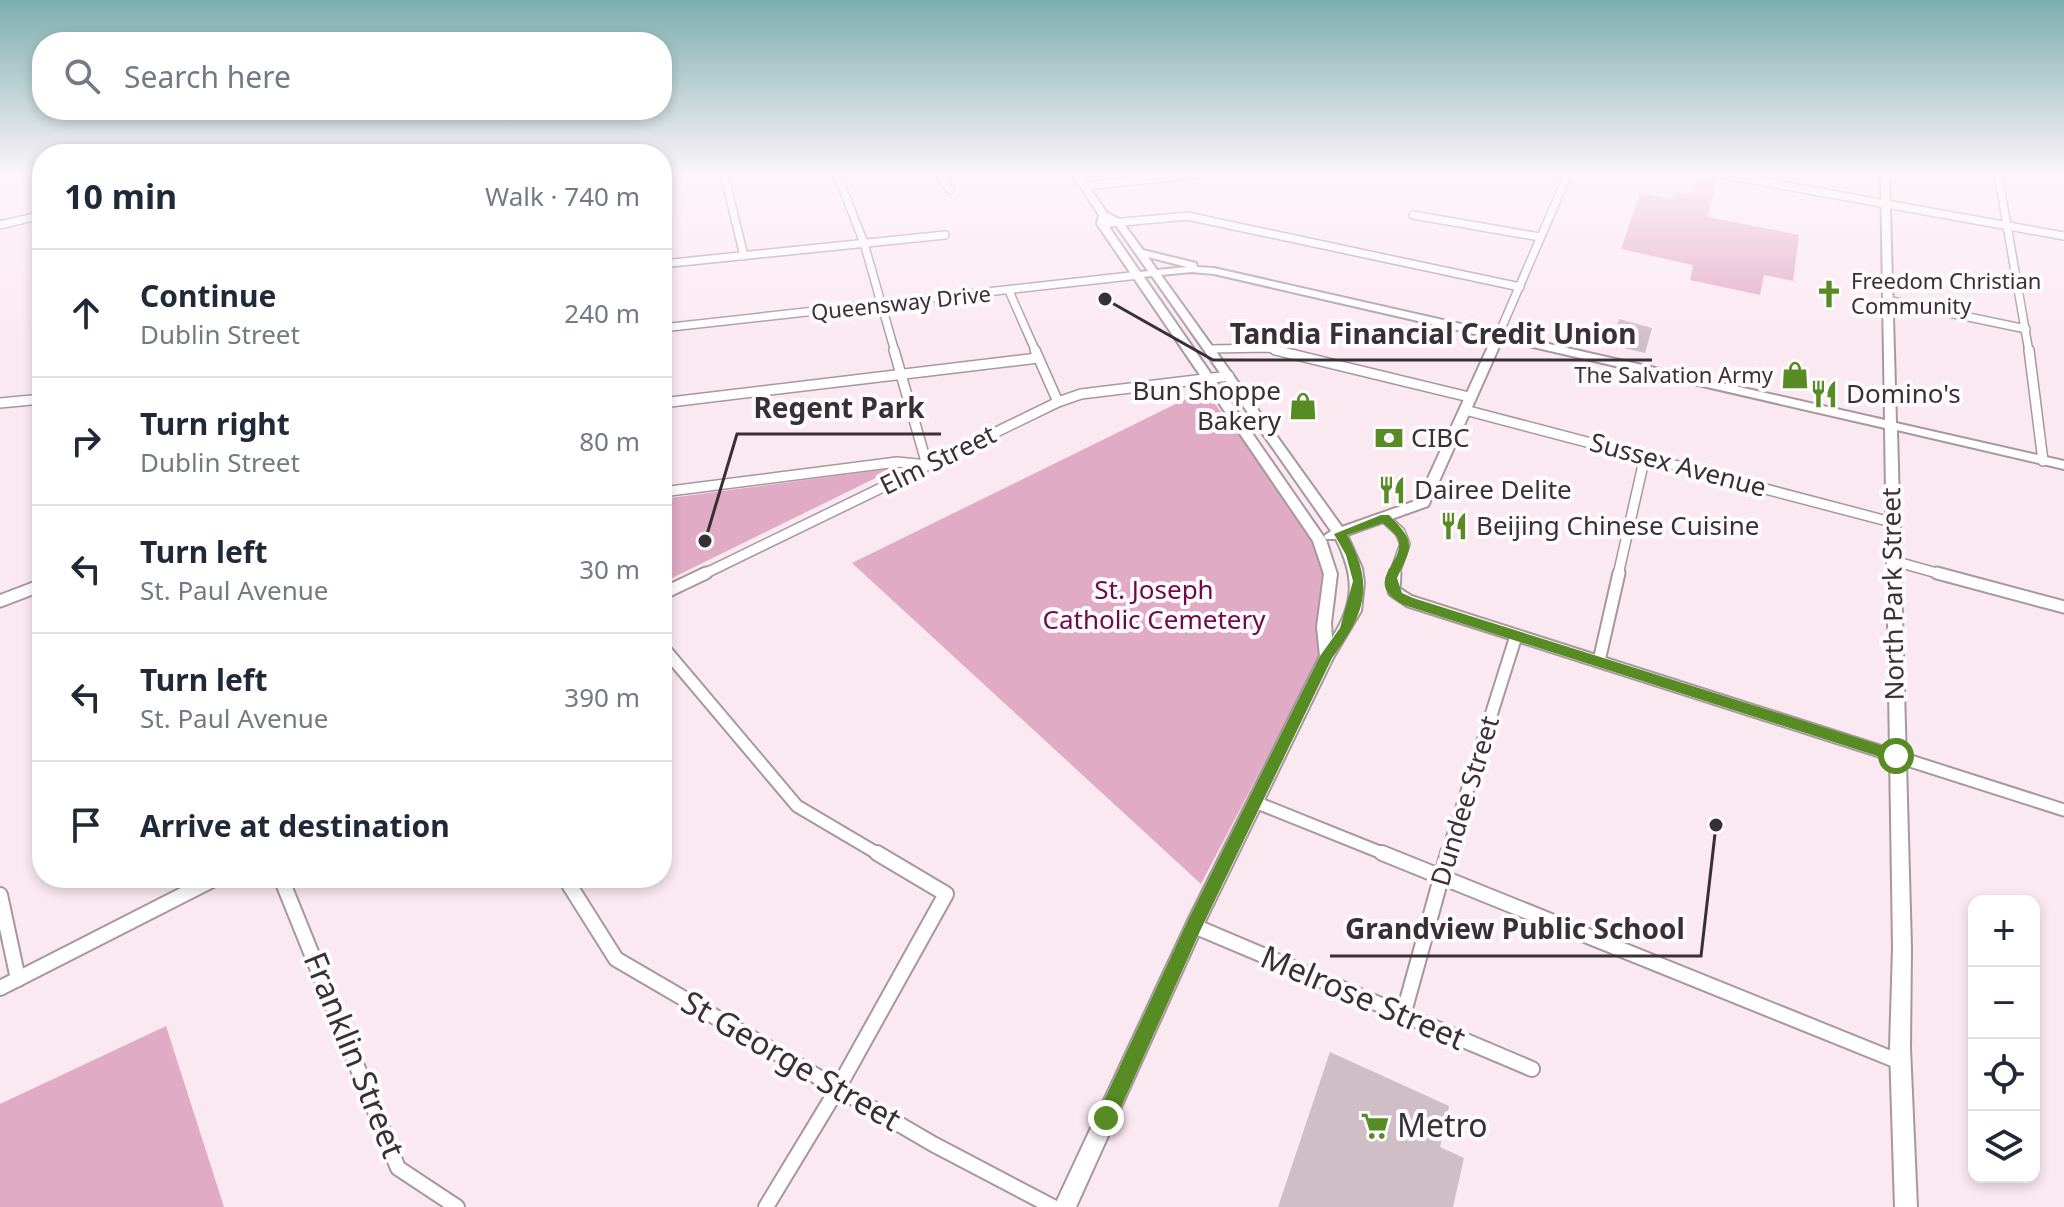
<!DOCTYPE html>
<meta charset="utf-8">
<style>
:root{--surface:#fff;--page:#f6f6f7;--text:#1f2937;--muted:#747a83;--line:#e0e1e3}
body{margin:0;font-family:"Noto Sans",sans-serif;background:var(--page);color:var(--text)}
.controls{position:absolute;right:24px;bottom:24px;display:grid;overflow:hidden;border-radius:16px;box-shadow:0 4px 12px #0003}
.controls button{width:72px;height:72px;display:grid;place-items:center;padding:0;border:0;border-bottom:2px solid var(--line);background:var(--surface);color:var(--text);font:40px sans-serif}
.stop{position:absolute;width:24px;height:24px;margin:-18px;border:6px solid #578b24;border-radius:50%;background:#fff}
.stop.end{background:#578b24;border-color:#fff;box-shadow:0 2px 8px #0008}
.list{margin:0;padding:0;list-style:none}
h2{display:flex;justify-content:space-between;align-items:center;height:104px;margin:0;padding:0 32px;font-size:34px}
h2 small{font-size:26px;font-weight:400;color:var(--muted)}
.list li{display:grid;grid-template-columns:52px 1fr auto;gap:24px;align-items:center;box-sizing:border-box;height:128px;padding:0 32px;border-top:2px solid var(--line)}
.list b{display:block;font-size:30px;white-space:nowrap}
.list p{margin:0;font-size:26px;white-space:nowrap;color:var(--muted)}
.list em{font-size:26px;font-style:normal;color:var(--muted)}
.icon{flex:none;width:44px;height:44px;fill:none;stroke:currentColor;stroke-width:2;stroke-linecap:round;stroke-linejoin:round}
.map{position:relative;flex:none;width:2064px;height:1207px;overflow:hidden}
.search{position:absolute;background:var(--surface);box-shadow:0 4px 12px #0003;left:32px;top:32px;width:640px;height:88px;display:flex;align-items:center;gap:20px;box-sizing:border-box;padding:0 28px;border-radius:32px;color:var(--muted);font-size:30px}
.panel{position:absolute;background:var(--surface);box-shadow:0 4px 12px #0003;left:32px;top:144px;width:640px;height:744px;border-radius:32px}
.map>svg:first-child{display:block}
.green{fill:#e2abc5}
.building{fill:#d0bec6}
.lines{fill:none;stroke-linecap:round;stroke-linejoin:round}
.street-far3-casing{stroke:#a8979f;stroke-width:10}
.street-far2-casing{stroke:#a8979f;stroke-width:12}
.street-far1-casing{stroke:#a8979f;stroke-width:15}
.street-casing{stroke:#a8979f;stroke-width:18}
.secondary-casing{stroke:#a8979f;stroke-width:4}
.street-far3{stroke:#fff;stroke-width:7}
.street-far2{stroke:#fff;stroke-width:9}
.street-far1{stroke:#fff;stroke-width:11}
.street{stroke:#fff;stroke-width:14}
.secondary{fill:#fff;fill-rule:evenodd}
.route{fill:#578b24}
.labels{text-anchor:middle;stroke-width:8;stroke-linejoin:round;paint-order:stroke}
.far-poi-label{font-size:22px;fill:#373034;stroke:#fffbfd;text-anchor:start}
.far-street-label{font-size:22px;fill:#373034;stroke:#fffbfd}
.poi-label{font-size:26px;fill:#373034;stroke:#fffbfd;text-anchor:start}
.street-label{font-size:26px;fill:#373034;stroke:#fffbfd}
.park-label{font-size:26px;fill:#6e0a4a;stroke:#fffbfd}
.near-street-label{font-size:32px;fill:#373034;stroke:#fffbfd}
.near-poi-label{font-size:32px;fill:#373034;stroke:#fffbfd;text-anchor:start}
.leader{fill:none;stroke:#373034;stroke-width:3}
.callout-dot{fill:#373034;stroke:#fffbfd;stroke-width:3}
.callout-label{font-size:28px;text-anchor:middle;font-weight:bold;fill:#373034;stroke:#fffbfd;stroke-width:8;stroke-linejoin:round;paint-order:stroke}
</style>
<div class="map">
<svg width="2064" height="1207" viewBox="0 0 2064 1207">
<rect width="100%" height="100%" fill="#fbe9f1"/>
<g class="green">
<path d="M 1698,174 L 1717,177 L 1708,217 L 1799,235 L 1793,281 L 1764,275 L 1760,295 L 1690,280 L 1693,265 L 1621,249 L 1640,193 L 1672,199 L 1674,192 L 1692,195 Z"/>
<path d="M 1204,390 L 1302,515 L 1330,578 L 1319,658 L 1201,884 L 852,563 Z"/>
<path d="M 896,468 L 662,583 L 662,499 Z"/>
<path d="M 166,1026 L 224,1207 L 0,1207 L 0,1104 Z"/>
</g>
<g class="building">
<path d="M 1619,319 L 1652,328 L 1645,353 L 1611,345 Z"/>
<path d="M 1330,1052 L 1449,1106 L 1440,1147 L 1464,1158 L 1453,1207 L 1278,1207 Z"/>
</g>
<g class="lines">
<defs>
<g id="street-far3">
<path d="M 724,174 L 744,256"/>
<path d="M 837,174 L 864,243 L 895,352"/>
<path d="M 940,174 L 950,190"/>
<path d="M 1720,174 L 2064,236"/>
<path d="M 1998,174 L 2029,352"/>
<path d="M 1084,186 L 1201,174"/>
<path d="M 1413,215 L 1540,237"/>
<path d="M 1102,224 L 1187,216 L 1520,287"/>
<path d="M 0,225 L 42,215"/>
<path d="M 662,264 L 945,235"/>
<path d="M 1009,291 L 1036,352"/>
<path d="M 1887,300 L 2026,329"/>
<path d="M 662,328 L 1139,275"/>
<path d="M 1498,336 L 1568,174"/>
<path d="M 1210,349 L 1268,348 L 1284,352"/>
</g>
<g id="street-far2">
<path d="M 1035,350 L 1058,402"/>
<path d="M 1275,350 L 1469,397"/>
<path d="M 2029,350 L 2043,461"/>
<path d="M 0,403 L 42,399"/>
<path d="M 662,403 L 1038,358"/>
<path d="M 1465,410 L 1891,522"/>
<path d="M 662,492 L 897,462 L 927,465 L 894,350"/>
<path d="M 1385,518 L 1400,532 L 1405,544 L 1394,575"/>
<path d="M 1894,561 L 1944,575"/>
<path d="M 702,575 L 1058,402 L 1081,394 L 1229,376"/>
<path d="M 1618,575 L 1645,456"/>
</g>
<g id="street-far1">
<path d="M 1395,573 L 1394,591 L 1409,601 L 2064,810"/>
<path d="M 1937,573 L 2064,607"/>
<path d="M 662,594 L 706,573"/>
<path d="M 0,601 L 42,585"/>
<path d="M 662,646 L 797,806 L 880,855"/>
<path d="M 1599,661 L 1619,573"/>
<path d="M 1255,802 L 1387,855"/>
<path d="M 1447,855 L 1516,636"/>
</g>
<g id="street">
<path d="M 1382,853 L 1900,1062"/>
<path d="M 281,878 L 398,1168 L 457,1207"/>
<path d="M 565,878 L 616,959 L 933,1144 L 1053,1207"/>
<path d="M 0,895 L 18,979"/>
<path d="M 1194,926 L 1532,1069"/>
<path d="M 0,988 L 216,878"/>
<path d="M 1404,1012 L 1448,853"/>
<path d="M 766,1207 L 838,1088 L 946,894 L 877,853"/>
</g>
<path id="secondary" d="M 1072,174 L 1080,174 L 1107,213 L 1121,220 L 1143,250 L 1196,263 L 1197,267 L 1214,268 L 1885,420 L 1881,174 L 1889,174 L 1896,423 L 2064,461 L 2064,469 L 1897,430 L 1911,948 L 1910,1048 L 1917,1207 L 1895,1207 L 1890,1048 L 1893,948 L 1885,428 L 1502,340 L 1428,506 L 1347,535 L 1362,568 L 1364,583 L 1361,611 L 1333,658 L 1201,930 L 1076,1207 L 1054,1207 L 1188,920 L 1320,656 L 1317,627 L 1324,574 L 1313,541 L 1097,224 L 1099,215 ZM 1107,220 L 1115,224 L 1148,271 L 1140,272 L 1107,224 ZM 1148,257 L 1187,267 L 1157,270 ZM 1191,272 L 1214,274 L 1492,338 L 1418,500 L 1342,527 L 1161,275 ZM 1152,276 L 1331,531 L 1324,536 L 1326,539 L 1336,539 C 1355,577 1355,602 1332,638 L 1331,623 L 1337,574 L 1326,540 L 1144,277 Z"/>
</defs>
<use href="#street-far3" class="street-far3-casing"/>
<use href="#street-far2" class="street-far2-casing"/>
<use href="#street-far1" class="street-far1-casing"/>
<use href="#street" class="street-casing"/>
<use href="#secondary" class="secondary-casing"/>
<use href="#street-far3" class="street-far3"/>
<use href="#street-far2" class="street-far2"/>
<use href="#street-far1" class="street-far1"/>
<use href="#street" class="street"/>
<use href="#secondary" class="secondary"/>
</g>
<linearGradient id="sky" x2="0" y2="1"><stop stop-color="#7caeaf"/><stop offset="0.51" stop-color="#fdf5f9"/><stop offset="1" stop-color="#fdf5f9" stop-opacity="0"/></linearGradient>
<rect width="2064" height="343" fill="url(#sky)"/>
<path class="route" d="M 1381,515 L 1389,515 C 1416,543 1413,544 1397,578 L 1402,593 L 1413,598 L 1896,750 L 1903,756 L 1896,762 L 1404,605 C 1358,581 1410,561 1397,537 C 1394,532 1387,527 1383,523 L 1347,535 C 1375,585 1365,614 1332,658 L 1201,929 L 1113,1125 L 1106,1128 L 1099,1125 L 1097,1118 L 1099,1111 L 1188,920 L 1320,656 L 1340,628 L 1353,581 L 1346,555 L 1334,534 Z"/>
<defs>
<symbol id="church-bare" viewBox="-9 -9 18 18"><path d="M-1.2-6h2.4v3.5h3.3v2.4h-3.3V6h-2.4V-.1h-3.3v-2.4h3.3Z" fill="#578b24" stroke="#fffbfd" stroke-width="2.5" paint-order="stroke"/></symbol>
<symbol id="shop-bare" viewBox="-9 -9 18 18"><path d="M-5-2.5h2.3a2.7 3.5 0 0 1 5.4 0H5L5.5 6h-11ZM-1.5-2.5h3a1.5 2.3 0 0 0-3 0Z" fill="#578b24" stroke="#fffbfd" stroke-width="2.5" paint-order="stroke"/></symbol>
<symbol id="restaurant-bare" viewBox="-9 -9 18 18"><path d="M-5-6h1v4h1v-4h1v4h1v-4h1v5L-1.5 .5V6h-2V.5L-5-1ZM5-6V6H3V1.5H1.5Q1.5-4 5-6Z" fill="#578b24" stroke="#fffbfd" stroke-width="2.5" paint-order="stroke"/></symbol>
<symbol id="bank-bare" viewBox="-9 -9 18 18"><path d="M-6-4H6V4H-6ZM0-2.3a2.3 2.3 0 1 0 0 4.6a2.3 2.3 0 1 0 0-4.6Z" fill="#578b24" stroke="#fffbfd" stroke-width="2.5" paint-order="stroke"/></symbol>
<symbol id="supermarket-bare" viewBox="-9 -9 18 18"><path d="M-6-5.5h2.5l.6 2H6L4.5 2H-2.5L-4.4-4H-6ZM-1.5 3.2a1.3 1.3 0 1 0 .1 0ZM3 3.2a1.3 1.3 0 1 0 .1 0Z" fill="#578b24" stroke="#fffbfd" stroke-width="2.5" paint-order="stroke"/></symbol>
</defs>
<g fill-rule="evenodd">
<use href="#church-bare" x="1809" y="274" width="40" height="40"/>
<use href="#shop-bare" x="1775" y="355" width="40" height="40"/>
<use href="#restaurant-bare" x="1804" y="374" width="40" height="40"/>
<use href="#shop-bare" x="1283" y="386" width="40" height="40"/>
<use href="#bank-bare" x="1369" y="418" width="40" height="40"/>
<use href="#restaurant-bare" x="1372" y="470" width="40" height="40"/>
<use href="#restaurant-bare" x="1434" y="506" width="40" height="40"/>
<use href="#supermarket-bare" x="1355" y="1106" width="40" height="40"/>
</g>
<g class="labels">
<g class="far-poi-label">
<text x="1851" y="289">Freedom Christian<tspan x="1851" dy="25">Community</tspan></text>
<text x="1773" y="383" text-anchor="end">The Salvation Army</text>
</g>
<g class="far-street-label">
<text transform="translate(901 303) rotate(-6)" y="8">Queensway Drive</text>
</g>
<g class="poi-label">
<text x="1281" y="400" text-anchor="end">Bun Shoppe<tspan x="1281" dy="30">Bakery</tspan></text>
<text x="1846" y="403">Domino's</text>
<text x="1411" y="447">CIBC</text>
<text x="1414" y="499">Dairee Delite</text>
<text x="1476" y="535">Beijing Chinese Cuisine</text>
</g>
<g class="street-label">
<text transform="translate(938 460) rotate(-26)" y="9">Elm Street</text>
<text transform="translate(1678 465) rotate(15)" y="9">Sussex Avenue</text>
<text transform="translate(1893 594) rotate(-91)" y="9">North Park Street</text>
<text transform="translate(1465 801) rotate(-73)" y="9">Dundee Street</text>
</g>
<g class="park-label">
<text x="1154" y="599">St. Joseph<tspan x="1154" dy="30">Catholic Cemetery</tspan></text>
</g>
<g class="near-street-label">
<text transform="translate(1363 998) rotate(23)" y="11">Melrose Street</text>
<text transform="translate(354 1055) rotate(68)" y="11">Franklin Street</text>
<text transform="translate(791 1061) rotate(30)" y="11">St George Street</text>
</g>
<g class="near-poi-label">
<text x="1397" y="1137">Metro</text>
</g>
</g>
<path class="leader" d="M1105 299L1213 360H1652M705 541L737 434H941M1716 825L1701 956H1330"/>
<g class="callout-dot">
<circle cx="1105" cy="299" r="8"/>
<circle cx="705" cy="541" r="8"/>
<circle cx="1716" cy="825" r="8"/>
</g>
<g class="callout-label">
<text x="1433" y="344">Tandia Financial Credit Union</text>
<text x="839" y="418">Regent Park</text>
<text x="1515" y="939">Grandview Public School</text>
</g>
</svg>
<div class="controls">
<button>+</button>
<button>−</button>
<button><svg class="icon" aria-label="locate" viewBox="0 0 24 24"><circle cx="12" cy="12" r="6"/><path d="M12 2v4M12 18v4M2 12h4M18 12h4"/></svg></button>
<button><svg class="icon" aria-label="layers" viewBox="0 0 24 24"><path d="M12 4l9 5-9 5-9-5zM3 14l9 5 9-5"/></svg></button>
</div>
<div class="stop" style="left:1896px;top:756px"></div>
<div class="stop end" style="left:1106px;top:1118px"></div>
<div class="search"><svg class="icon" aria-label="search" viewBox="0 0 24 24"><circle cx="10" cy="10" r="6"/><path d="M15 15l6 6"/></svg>Search here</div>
<section class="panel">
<h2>10 min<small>Walk · 740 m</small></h2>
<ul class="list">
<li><svg class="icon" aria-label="ahead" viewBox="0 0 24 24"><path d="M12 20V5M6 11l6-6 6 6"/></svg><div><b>Continue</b><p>Dublin Street</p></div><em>240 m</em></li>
<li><svg class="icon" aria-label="right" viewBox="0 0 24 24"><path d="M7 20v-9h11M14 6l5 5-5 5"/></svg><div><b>Turn right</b><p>Dublin Street</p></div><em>80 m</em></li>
<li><svg class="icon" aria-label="left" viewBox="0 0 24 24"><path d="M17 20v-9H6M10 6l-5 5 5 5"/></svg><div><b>Turn left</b><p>St. Paul Avenue</p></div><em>30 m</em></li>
<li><svg class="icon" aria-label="left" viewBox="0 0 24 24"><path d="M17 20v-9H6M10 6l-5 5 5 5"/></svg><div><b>Turn left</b><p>St. Paul Avenue</p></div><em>390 m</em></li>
<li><svg class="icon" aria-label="arrive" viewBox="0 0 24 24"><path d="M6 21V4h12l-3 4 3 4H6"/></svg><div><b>Arrive at destination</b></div></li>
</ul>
</section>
</div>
